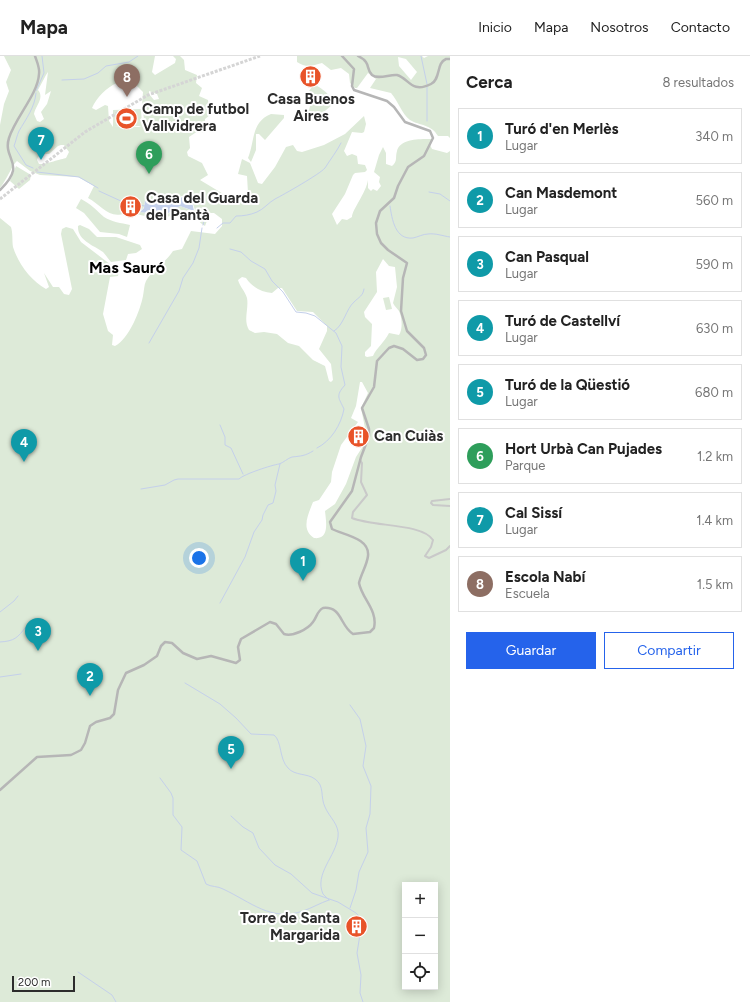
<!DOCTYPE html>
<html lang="es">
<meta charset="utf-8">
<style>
:root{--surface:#fff;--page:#f2f2f2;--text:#222;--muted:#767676;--line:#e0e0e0;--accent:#2563eb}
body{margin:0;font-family:Figtree,sans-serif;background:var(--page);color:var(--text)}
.controls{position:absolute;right:12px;bottom:12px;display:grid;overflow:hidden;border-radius:0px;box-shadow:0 2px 10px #0003}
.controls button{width:36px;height:36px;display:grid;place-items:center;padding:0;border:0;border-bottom:1px solid var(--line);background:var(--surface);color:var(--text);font:20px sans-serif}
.scale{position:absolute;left:12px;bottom:10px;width:63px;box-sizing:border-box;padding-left:4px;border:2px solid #2c2c2c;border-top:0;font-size:11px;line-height:14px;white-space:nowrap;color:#2c2c2c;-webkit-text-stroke:3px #fff;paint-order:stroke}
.you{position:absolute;left:199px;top:502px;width:14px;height:14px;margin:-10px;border:3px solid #fff;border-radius:50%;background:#1a73e8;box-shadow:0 0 0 6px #1a73e833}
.badge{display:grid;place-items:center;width:26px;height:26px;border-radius:50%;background:var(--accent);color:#fff;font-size:13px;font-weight:700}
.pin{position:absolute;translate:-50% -33px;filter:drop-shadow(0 1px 2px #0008)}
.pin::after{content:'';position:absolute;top:21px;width:14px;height:12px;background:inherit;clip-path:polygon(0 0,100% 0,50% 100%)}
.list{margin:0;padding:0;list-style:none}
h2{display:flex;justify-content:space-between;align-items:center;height:52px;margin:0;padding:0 16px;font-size:17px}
h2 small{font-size:13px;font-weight:400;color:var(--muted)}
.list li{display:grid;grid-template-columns:26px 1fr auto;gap:12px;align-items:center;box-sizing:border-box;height:56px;margin:0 8px 8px;padding:0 8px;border:1px solid var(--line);border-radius:0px}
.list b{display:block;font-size:15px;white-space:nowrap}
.list p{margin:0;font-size:13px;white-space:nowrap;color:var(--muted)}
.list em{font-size:13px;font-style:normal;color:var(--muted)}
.actions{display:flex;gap:8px;padding:12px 16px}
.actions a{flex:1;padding:9px 0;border:1px solid var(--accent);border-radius:0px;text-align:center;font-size:14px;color:var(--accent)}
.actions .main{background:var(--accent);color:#fff}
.icon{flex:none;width:22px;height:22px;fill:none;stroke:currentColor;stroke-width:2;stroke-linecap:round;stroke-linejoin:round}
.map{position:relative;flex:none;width:450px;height:946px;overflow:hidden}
header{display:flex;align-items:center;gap:24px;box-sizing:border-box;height:56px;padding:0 20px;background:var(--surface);border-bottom:1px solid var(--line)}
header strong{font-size:19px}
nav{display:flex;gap:22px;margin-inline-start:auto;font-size:14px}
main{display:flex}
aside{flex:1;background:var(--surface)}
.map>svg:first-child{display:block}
.green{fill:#ddead8;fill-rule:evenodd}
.water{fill:#c4d0eb}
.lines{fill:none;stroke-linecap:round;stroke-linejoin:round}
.stream{stroke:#c4d0eb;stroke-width:1}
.trunk-tunnel{stroke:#d5d5d5;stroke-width:3;stroke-dasharray:3 1.5;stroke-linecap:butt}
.tertiary{stroke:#c9c9c9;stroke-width:2}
.secondary{stroke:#b6b6b6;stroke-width:2.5}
.labels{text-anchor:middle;stroke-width:4;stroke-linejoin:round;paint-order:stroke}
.poi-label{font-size:15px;font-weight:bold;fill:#2c2c2c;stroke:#fff;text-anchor:start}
.neighbourhood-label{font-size:16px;font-weight:bold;fill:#000;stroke:#fff}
</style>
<header>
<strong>Mapa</strong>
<nav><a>Inicio</a><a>Mapa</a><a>Nosotros</a><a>Contacto</a></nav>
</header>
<main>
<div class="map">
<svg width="450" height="946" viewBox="0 0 450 946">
<rect width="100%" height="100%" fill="#fff"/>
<g class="green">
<path d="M 4,0 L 155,0 L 152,16 L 155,19 L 175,7 L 176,3 L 173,0 L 180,0 L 184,4 L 185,14 L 197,19 L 196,27 L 202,32 L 199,40 L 208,44 L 210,59 L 205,63 L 204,77 L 198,75 L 189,81 L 190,92 L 187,96 L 188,100 L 202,107 L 208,119 L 200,124 L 235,145 L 244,142 L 248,137 L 247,120 L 238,118 L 242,103 L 250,107 L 258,127 L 262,128 L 275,111 L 286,91 L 293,89 L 297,95 L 302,96 L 324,89 L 345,78 L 364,60 L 366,68 L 364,76 L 362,77 L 352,76 L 344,95 L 347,100 L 352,98 L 357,100 L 358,108 L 365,109 L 367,114 L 365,116 L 355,117 L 353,119 L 345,138 L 332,158 L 337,169 L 342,163 L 347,164 L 352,161 C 352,154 366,137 368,124 L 368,132 L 371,135 L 373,133 L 377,135 L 381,130 L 379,126 L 380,121 L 374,116 L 379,99 L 383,91 L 386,97 L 386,108 L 392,110 C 398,105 395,101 397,95 C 400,82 422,83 432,83 L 430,89 L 432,93 L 447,97 L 450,95 L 450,946 L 0,946 L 0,162 L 11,171 C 13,178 12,184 13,191 C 18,207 31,225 46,233 L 49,231 L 44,217 L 53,231 L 59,231 L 64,238 L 69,239 L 72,233 L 61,178 L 62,173 L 66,171 L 73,173 L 81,186 L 119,215 L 118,220 L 110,221 L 103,258 L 108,275 L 113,279 L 112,289 L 115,290 C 129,283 140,255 143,240 C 144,235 144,229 146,225 C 153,213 166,206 173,195 L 182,193 L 191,175 L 215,178 L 222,170 L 222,163 L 214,157 L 210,157 L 205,170 C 197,165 190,155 181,154 C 176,154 174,157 170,160 C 162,163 136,160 130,155 L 132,151 L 129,149 L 125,157 C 110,164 101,149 88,142 L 94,130 L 78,121 L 40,119 L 30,115 L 17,105 C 13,108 6,125 0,132 L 0,69 L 4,48 L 9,35 L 6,26 L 11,14 ZM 121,10 L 126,12 L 133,26 L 143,36 L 142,49 L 144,63 L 142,70 L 141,53 L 113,54 L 113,71 L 141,70 L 139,71 L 113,71 L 109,65 L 108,50 L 105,49 L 96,54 L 92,52 C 96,42 107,31 117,27 L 122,32 L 126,32 L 117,13 ZM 48,16 L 45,39 L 51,35 L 47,48 L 41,56 L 44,63 L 40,66 L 37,65 L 34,58 C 35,50 45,42 38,34 L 46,19 ZM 149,35 L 157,38 L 159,43 L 154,44 L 149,38 ZM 61,89 L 64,89 L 69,96 L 66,102 C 62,103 42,109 39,108 L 37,104 L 38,101 L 45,98 L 49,98 L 58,90 ZM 182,140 L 191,142 L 195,154 L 193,155 L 180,150 L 166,159 L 140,156 L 144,151 L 145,145 L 155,143 L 173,145 ZM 383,203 L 389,210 L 395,211 L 397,231 L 393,247 C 394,250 397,252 399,255 C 402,261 403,273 399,279 L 389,277 C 384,287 377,291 373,300 L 367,301 L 365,300 L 365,296 L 371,290 L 372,268 L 365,261 L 364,256 L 377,236 L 376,216 ZM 242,221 L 246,222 C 252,231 261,236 272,237 L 278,232 L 282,232 L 297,255 L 313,256 L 327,270 L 327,275 L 319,293 L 331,308 L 333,324 L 331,326 L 329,325 L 325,310 L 313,304 L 299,290 L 288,287 L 277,278 L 264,276 L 255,277 L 249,274 C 243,264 249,253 247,242 C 245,235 240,231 238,224 ZM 360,326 L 362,326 L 368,337 L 361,352 L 366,377 L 365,387 L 356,401 L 346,428 L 335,448 L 325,455 C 326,465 330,484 314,482 C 300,473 309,457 313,446 L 319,444 L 331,426 L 332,416 L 341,389 L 358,366 L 351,362 L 356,350 ZM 405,829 L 435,829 L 435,931 L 405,931 Z"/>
<path d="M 297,0 L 422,0 L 424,2 L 428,0 L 450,0 L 450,82 L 448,80 L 438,80 C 431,68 420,70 410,64 C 402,58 398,45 391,37 L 370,32 L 376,23 L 368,17 L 357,32 L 355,32 L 350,27 L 349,18 L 341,12 L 331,14 L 322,7 C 312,10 306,12 297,6 ZM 398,1 L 406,3 L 417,16 L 411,24 L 399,10 Z"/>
<path d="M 314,28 C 322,33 332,38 332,49 L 319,60 L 302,65 L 308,59 L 312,41 L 307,38 Z"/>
<path d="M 271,58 L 284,59 L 284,62 L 265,84 L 259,78 L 256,78 L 256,94 L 251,106 L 248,102 C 255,85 251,66 271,58 Z"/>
<path d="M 16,110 L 31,119 L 30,124 L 19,133 L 10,125 Z"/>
<path d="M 81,143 C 91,148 96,154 104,161 C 112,166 121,167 130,169 L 127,181 L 119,178 L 100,176 L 84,157 L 76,152 Z"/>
<path d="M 80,169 L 89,173 L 97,181 L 116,181 L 140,189 L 142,193 L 136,197 L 128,198 L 126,204 L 111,206 C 108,203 106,199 103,196 C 93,189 77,184 78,170 Z"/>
<path d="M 389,241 L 392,253 L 386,254 L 383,242 Z"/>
</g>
<path class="water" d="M 185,140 L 191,142 L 194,155 L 180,150 L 165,159 L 140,156 L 144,152 L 145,145 L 155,143 L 173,145 Z"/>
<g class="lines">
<g class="stream">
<path d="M 421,0 L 427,28"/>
<path d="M 62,24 L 84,23 L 98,17 L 106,10 L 129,6 L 138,0"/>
<path d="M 36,35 L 44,17 L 42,0"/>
<path d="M 427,65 L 427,31"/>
<path d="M 33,112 L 26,109 L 14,90 C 16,85 17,79 19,75 C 26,63 35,51 36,37"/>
<path d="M 37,116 L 79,121 L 98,132"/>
<path d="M 99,135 L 123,146 L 145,150"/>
<path d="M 429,136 L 440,138 L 450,145"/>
<path d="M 390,150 C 392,163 395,184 413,182 C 418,181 423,178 428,178 C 435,177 443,180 450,181"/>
<path d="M 203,169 L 204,165"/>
<path d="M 217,172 L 223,167 L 230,167 L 236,160 C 243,160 250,159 257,156 C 264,153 268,147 275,143 C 283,139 320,118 325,112 C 330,104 337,95 341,87"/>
<path d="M 230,193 L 241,196 L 251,205 L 265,213 L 272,225 L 283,236 L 296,256 L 306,257 L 315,260 L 336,277 L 342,290 L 341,311 L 345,329 C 335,340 339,342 344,353 C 341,369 331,385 317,392"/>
<path d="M 334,275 C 344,269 346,253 354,246 C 359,241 363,240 364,233"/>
<path d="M 149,287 L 179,235 L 183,222 L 193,207 L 199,192 L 202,172"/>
<path d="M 220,369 L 225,381 L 225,389 L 231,392 L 243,418"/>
<path d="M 141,433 L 165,429 L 174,424 L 178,423 L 239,423 C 244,418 272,409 279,408 C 283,407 288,402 292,401 C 301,400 305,400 313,395"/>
<path d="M 220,547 L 245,501 L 254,476 L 262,464 L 263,459 L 268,449 L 273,447 L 276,435 L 275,429 L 280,408"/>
<path d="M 0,556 L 14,545 L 18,540"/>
<path d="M 0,586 C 15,585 17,582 26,571"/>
<path d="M 0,621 L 21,618"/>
<path d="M 185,627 L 220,648 L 236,662 L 251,678 L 274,679 C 282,685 279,703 288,712 C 295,720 307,717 315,723 C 325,730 320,741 325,751 C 329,761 340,769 338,781 C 336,800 314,818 323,838 L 329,844"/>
<path d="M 350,649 L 360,663 L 366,690 L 363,710 L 371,730 L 370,758 L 366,772 L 368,796 L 359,816 L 356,834 L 350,852"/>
<path d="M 160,722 L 171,737 L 173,742 L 173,759 L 182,771 L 181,794 L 197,805 L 206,828 C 211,831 218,830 223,833 C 251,846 271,866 303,855 C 312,852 320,847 329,844"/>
<path d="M 231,760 L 243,771 L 253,777 L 259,792 L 275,809 L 291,818 L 312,837 L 338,846 L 356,857 L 360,861 L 361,872 L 357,897 L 361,919 L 360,937 L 363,946"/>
<path d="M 78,916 L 112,939 L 116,946"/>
</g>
<path class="trunk-tunnel" d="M 0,143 L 85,76 L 148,39 L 260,0"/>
<g class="tertiary">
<path d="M 360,404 L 362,407 L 361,426 L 367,439 L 353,456 L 352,462 C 373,471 422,467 433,484 L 431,491 L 425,500 L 429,502 L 446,494 L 450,490"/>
<path d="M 450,443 L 432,445 L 431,447 L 433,449 L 450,450"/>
</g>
<g class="secondary">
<path d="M 358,0 C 372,7 365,12 372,19 C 378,24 390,18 397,19 C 409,22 411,38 431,28 C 441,23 436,7 446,3 L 450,3"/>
<path d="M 0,134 C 28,107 2,104 9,82 C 15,62 38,38 39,18 C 40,12 37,6 35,0"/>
<path d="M 0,734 L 37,701 L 71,699 L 81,694 L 85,687 L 90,670 L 96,666 L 110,662 L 114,658 L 118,634 L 126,617 L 144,609 L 157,600 L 161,590 L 165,586 L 172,587 L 183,597 L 197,603 L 211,600 L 236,607 L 240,604 L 238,591 L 241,583 L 270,566 L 276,568 L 284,578 C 293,581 308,573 313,566 C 317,561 317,555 323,552 C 342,550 340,570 353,578 L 370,576 L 374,572 C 378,554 362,543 359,527 C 361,518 367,509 368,500 C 370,482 344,479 332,473 L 330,466 L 352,435 L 361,401 L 369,380 L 369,373 L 362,352 L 374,331 L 377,305 L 389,292 L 394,290 L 403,293 L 417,304 L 423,303 L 426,299 L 424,292 L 407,275 L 401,255 L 403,222 L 407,207 L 388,194 L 381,187 L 377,178 L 376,167 L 380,155 L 394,142 L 398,130 L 408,111 L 424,100 L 433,82 L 430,75 L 405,66 L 394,51 L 387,45 L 354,34 L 352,30 L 354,13 L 342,0"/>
</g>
</g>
<defs>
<symbol id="building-disc" viewBox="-11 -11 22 22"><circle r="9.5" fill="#e85329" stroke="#fff"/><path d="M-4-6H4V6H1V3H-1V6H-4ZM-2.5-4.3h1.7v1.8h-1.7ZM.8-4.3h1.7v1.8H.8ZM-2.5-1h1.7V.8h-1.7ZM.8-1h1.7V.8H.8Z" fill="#fff"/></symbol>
<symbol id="stadium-disc" viewBox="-11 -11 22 22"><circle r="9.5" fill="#e85329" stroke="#fff"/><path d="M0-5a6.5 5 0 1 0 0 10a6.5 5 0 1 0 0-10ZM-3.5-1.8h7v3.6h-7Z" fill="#fff"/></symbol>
</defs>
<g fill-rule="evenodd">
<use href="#building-disc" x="298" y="8" width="25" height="25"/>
<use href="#stadium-disc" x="114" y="50" width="25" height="25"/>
<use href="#building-disc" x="118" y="138" width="25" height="25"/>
<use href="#building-disc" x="346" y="368" width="25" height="25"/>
<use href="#building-disc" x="344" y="858" width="25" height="25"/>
</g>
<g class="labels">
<g class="poi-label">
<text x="311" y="48" text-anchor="middle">Casa Buenos<tspan x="311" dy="17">Aires</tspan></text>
<text x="142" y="58">Camp de futbol<tspan x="142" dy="17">Vallvidrera</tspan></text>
<text x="146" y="147">Casa del Guarda<tspan x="146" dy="17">del Pantà</tspan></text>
<text x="374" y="385">Can Cuiàs</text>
<text x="340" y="867" text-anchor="end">Torre de Santa<tspan x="340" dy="17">Margarida</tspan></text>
</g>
<g class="neighbourhood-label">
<text x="127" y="217">Mas Sauró</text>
</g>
</g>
</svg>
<div class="controls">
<button>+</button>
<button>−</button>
<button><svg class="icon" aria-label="locate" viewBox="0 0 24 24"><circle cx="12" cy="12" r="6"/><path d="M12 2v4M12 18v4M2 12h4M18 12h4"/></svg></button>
</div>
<div class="scale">200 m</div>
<div class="you"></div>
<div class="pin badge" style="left:303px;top:525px;background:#0f9aa8">1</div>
<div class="pin badge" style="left:90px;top:640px;background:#0f9aa8">2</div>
<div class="pin badge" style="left:38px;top:595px;background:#0f9aa8">3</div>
<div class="pin badge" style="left:24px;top:406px;background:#0f9aa8">4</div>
<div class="pin badge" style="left:231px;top:713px;background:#0f9aa8">5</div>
<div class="pin badge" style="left:149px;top:118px;background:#2e9e5b">6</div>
<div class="pin badge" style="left:41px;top:104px;background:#0f9aa8">7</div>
<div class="pin badge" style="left:127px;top:41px;background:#8d6e63">8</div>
</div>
<aside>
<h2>Cerca<small>8 resultados</small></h2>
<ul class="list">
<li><span class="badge" style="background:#0f9aa8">1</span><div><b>Turó d'en Merlès</b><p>Lugar</p></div><em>340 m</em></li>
<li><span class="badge" style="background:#0f9aa8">2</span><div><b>Can Masdemont</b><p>Lugar</p></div><em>560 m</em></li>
<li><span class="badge" style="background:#0f9aa8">3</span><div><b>Can Pasqual</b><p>Lugar</p></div><em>590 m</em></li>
<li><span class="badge" style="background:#0f9aa8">4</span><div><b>Turó de Castellví</b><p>Lugar</p></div><em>630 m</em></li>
<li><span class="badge" style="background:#0f9aa8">5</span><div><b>Turó de la Qüestió</b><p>Lugar</p></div><em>680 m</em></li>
<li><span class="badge" style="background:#2e9e5b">6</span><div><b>Hort Urbà Can Pujades</b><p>Parque</p></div><em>1.2 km</em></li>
<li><span class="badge" style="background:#0f9aa8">7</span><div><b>Cal Sissí</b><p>Lugar</p></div><em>1.4 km</em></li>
<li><span class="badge" style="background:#8d6e63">8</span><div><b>Escola Nabí</b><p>Escuela</p></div><em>1.5 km</em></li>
</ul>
<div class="actions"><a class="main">Guardar</a><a>Compartir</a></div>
</aside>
</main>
